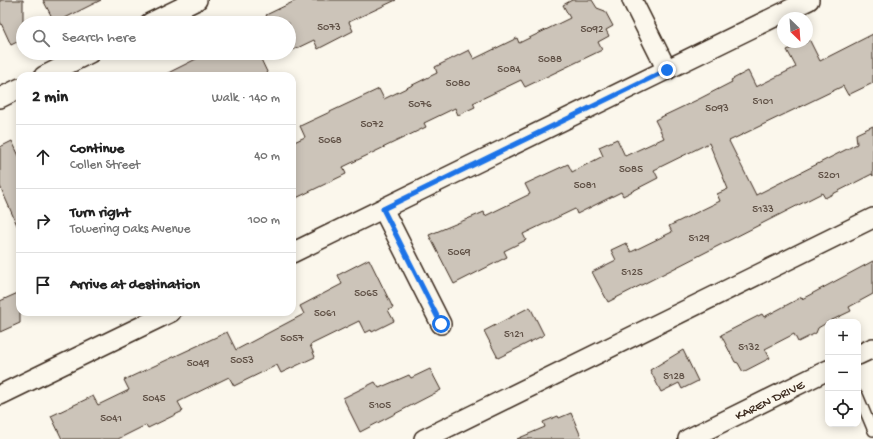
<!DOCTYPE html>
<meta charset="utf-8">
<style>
:root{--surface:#fff;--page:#f2f2f2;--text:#222;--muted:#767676;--line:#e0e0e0}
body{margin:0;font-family:"Gochi Hand",sans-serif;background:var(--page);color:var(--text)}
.controls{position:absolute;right:12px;bottom:12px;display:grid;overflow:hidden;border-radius:8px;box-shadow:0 2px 10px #0003}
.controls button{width:36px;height:36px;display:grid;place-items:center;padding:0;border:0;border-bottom:1px solid var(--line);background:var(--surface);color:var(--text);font:20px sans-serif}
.compass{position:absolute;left:777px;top:12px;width:36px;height:36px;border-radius:50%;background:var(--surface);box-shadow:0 2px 10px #0003;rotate:155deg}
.stop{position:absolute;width:12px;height:12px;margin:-9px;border:3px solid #1a73e8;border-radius:50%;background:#fff}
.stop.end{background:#1a73e8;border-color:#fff;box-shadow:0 1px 4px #0008}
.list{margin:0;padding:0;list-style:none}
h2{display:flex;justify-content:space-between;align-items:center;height:52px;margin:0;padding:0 16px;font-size:17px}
h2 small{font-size:13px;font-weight:400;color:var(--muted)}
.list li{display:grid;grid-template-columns:26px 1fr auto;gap:12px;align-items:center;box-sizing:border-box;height:64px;padding:0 16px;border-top:1px solid var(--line)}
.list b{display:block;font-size:15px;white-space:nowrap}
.list p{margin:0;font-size:13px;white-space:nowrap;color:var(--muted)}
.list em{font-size:13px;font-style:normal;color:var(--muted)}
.icon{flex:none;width:22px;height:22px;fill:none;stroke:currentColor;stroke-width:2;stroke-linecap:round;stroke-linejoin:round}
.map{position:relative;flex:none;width:873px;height:439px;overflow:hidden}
.search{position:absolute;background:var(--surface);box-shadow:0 2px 10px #0003;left:16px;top:16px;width:280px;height:44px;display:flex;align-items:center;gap:10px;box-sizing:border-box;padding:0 14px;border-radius:22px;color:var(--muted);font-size:15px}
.panel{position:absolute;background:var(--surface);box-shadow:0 2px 10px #0003;left:16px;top:72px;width:280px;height:244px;border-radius:12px}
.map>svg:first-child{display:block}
.building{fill:#ccc4b9;stroke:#3b2a1e}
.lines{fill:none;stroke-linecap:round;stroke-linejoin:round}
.lane-casing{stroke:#3b2a1e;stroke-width:12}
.street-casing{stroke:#3b2a1e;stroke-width:22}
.lane{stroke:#fbf7ec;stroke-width:9}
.street{stroke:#fbf7ec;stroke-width:19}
.route{stroke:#1a73e8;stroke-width:5}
.labels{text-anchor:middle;stroke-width:4;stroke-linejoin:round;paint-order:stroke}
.number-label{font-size:11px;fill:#5f5045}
.street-label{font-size:13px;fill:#3b2a1e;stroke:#fbf7ec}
</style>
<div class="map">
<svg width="873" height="439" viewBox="0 0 873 439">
<rect width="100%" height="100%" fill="#fbf7ec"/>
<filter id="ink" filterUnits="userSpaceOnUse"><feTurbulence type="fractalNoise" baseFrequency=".025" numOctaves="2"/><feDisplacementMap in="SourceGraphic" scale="8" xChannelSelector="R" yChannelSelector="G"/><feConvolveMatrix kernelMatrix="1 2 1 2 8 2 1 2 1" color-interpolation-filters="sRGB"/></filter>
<g filter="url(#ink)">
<g class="building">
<path d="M 0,0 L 23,0 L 23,39 L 11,45 L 0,21 Z"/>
<path d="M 43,0 L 101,0 L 55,23 Z"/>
<path d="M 297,0 L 396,0 L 349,22 L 353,31 L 318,49 L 314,40 L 289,52 L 289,23 L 270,23 L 266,15 Z"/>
<path d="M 572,0 L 592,0 L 597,8 L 605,11 L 613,26 L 606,30 L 609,36 L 598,42 L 602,50 L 525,87 L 521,80 L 473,103 L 475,107 L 458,115 L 455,108 L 424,123 L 426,127 L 343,167 L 346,174 L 292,200 L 292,143 L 305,137 L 300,126 L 379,89 L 384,99 L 437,73 L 435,67 L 469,50 L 474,59 L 517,38 L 519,43 L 570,18 L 563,5 Z"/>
<path d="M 873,34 L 873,83 L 848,95 L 843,86 L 729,141 L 756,195 L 857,144 L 856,134 L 873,126 L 873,176 L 872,174 L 825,198 L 822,193 L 608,302 L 592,272 L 616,260 L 611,250 L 626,243 L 631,252 L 672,232 L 669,226 L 720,201 L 717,194 L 728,189 L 709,143 L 654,170 L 658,178 L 623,196 L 621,192 L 577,214 L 575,209 L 523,234 L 526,240 L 504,251 L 507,257 L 454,284 L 429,235 L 484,212 L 485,216 L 530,194 L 525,184 L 568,164 L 572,172 L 603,156 L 599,147 L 617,139 L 625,156 L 664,138 L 655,120 L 699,99 L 732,82 L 731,80 L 748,71 L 756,87 L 796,67 L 787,50 L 807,42 L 809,39 L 820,61 Z"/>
<path d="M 208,53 L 258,53 L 269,76 L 162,76 Z"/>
<path d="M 12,141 L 20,158 L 20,232 L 0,186 L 0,147 Z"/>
<path d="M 369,259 L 393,308 L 388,310 L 394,321 L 372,332 L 371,330 L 365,333 L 359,321 L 310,345 L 315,357 L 281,373 L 277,365 L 234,386 L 229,377 L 178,402 L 183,411 L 148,428 L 146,425 L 118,439 L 62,439 L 51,416 L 93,396 L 98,405 L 129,390 L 124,380 L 227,332 L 236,350 L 304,314 L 300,306 L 342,284 L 338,275 Z"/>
<path d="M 873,261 L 873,294 L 849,307 L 851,311 L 828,322 L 818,328 L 816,333 L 798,342 L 794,334 L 765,349 L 770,358 L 743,372 L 738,363 L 735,362 L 721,335 L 762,314 L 764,317 L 802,297 L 802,299 Z"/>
<path d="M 20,292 L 20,323 L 0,332 L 0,301 Z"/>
<path d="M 530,307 L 544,335 L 498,358 L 484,331 Z"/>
<path d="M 683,350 L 698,381 L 682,389 L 679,383 L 661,392 L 650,370 Z"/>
<path d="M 430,369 L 441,390 L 360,432 L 343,398 L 375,382 L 379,388 L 409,375 L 411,378 Z"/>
<path d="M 571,413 L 582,439 L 517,439 L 545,427 L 543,422 L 558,416 L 559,418 Z"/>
</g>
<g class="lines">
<defs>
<path id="lane" d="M 858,395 L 873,431"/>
<g id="street">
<path d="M 632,0 L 667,70"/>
<path d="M 150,23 L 197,0"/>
<path d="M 44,76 L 90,53"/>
<path d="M 0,98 L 20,88"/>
<path d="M 383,209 L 441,324"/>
<path d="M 292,253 L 809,0"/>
<path d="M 858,355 L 873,348"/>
<path d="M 0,395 L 171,312"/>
<path d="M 424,439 L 873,218"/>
<path d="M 688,439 L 828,370"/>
</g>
</defs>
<use href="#lane" class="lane-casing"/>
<use href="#street" class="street-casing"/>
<use href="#lane" class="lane"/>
<use href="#street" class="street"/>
</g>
</g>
<g class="lines" filter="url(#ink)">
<path class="route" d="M 441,324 L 383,209 L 667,70"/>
</g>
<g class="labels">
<g class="number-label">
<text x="329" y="30">5073</text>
<text x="592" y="32">5092</text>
<text x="550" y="62">5088</text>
<text x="509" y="72">5084</text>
<text x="458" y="86">5080</text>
<text x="763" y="104">5101</text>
<text x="420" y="107">5076</text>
<text x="717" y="111">5093</text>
<text x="372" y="127">5072</text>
<text x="330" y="143">5068</text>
<text x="631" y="172">5085</text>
<text x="829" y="178">5201</text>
<text x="585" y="188">5081</text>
<text x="763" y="212">5133</text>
<text x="699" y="241">5129</text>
<text x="459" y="255">5069</text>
<text x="632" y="275">5125</text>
<text x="366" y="296">5065</text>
<text x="325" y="316">5061</text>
<text x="514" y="337">5121</text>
<text x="292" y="341">5057</text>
<text x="749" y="350">5132</text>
<text x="242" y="363">5053</text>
<text x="198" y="366">5049</text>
<text x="674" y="379">5128</text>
<text x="154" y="401">5045</text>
<text x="380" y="408">5105</text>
<text x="111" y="421">5041</text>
</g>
<g class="street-label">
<text transform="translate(769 399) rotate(-26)" y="5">KAREN DRIVE</text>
</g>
</g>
</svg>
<div class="controls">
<button>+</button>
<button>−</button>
<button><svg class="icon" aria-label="locate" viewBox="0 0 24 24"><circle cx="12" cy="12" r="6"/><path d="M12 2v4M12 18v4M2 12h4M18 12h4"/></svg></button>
</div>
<svg class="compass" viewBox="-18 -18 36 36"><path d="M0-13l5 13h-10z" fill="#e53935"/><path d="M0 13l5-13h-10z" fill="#767676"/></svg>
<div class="stop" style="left:441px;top:324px"></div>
<div class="stop end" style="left:667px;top:70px"></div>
<div class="search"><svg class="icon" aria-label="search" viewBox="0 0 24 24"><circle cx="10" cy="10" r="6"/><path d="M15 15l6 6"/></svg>Search here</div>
<section class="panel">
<h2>2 min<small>Walk · 140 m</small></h2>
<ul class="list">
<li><svg class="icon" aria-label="ahead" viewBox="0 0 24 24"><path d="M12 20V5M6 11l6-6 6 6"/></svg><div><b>Continue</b><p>Collen Street</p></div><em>40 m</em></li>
<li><svg class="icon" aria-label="right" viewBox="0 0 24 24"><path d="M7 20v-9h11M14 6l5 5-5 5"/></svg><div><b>Turn right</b><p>Towering Oaks Avenue</p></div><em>100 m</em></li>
<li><svg class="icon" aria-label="arrive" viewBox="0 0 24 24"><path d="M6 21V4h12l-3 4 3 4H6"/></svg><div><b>Arrive at destination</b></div></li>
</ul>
</section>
</div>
